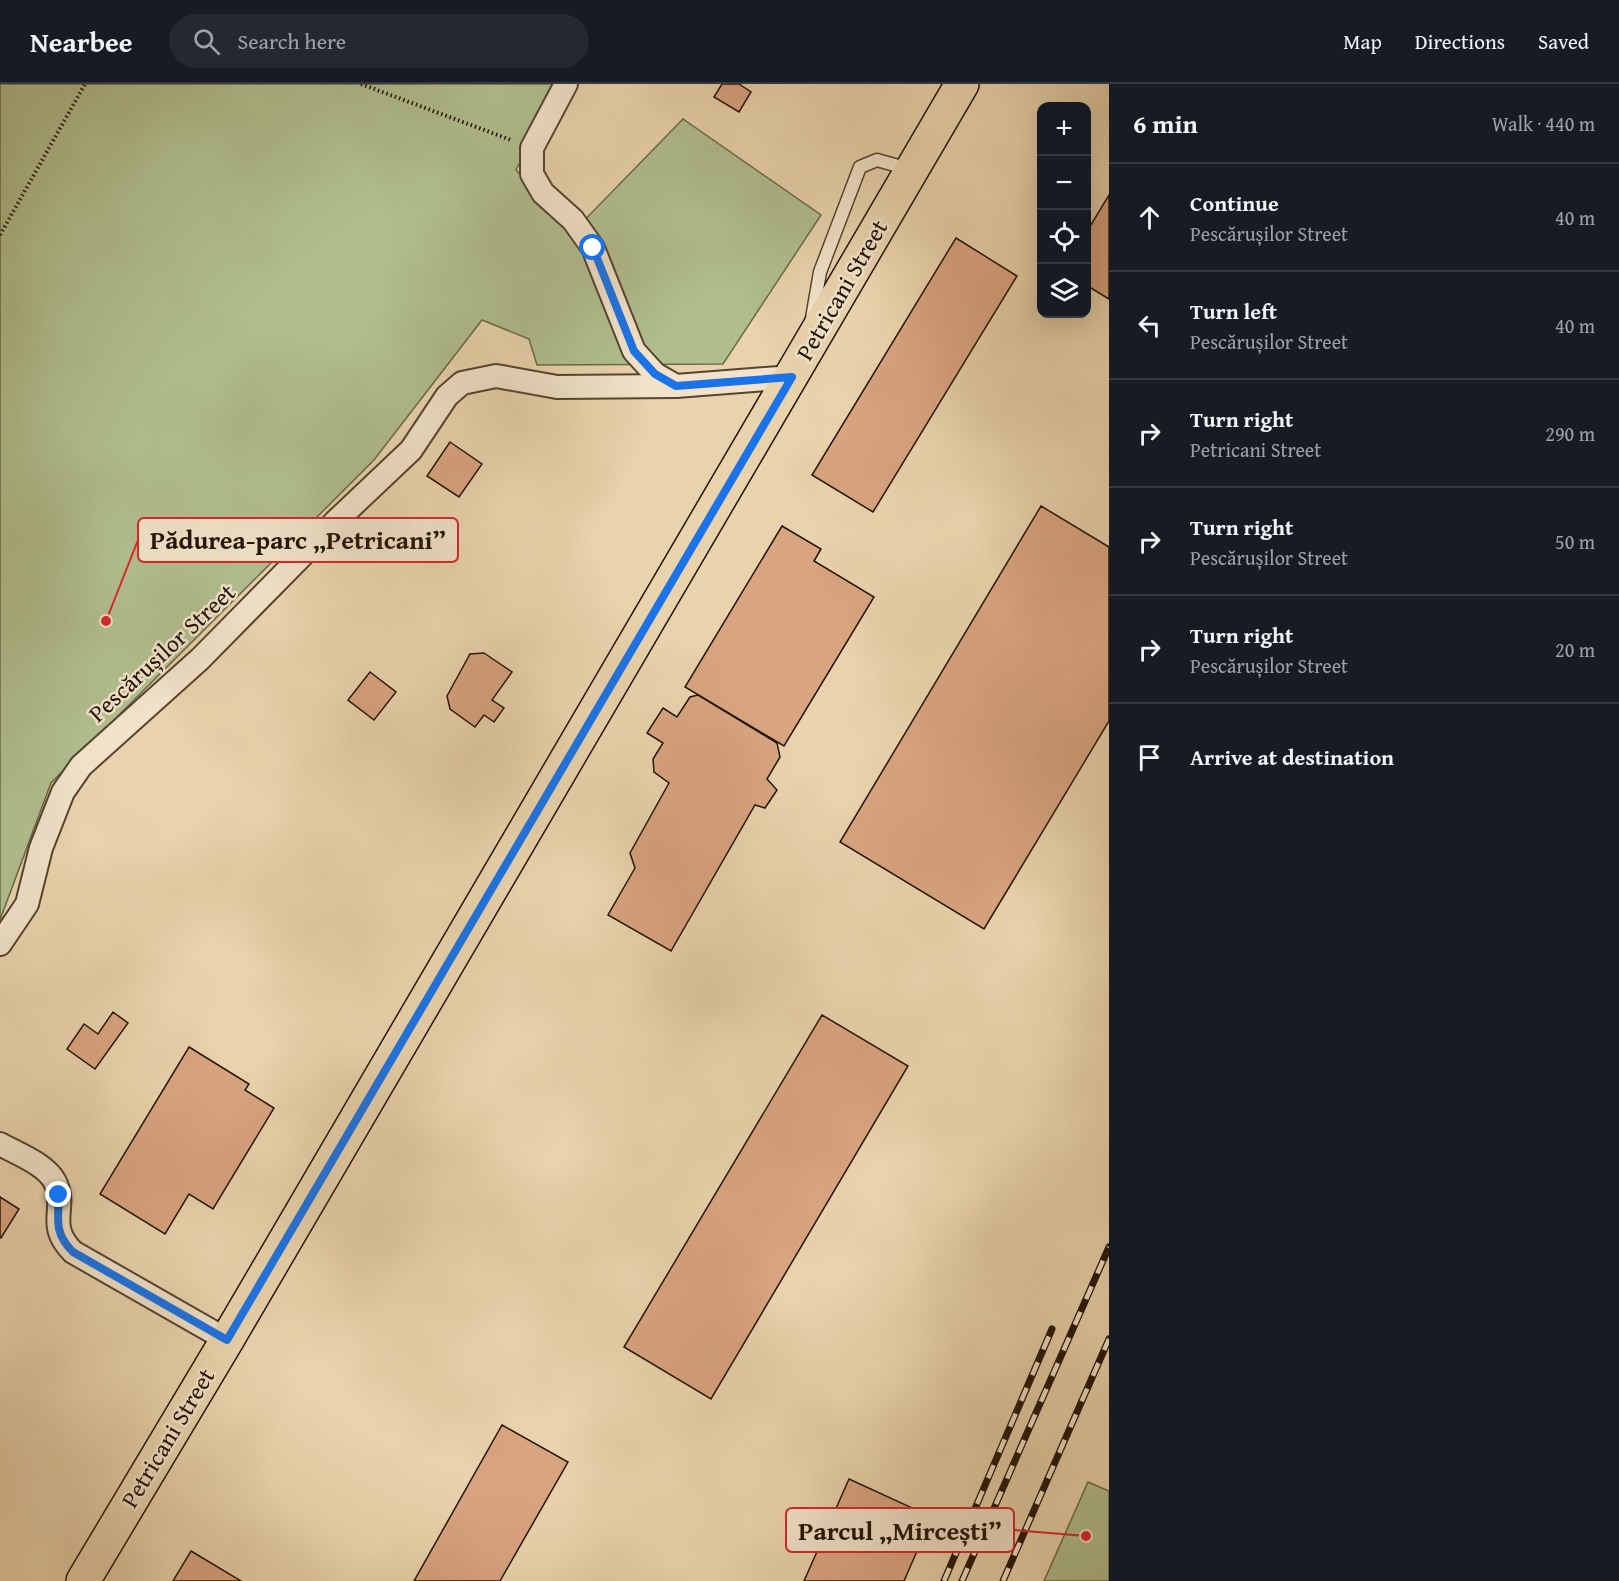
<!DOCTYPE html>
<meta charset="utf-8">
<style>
:root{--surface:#171b24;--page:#242831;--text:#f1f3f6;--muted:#9ea1a6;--line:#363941}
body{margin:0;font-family:"Gentium Book Plus",serif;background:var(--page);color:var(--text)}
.controls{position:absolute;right:18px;top:18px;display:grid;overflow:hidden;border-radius:12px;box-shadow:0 6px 24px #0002}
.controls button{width:54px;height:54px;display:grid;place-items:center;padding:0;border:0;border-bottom:2px solid var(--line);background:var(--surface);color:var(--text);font:30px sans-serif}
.stop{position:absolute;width:18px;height:18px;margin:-14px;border:4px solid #1a73e8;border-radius:50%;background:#fff}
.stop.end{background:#1a73e8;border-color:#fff;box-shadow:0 2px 6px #0008}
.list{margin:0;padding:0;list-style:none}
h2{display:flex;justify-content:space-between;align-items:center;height:78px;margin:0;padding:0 24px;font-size:26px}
h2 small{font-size:20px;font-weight:400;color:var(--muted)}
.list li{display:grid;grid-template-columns:39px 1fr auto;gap:18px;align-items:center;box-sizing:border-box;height:108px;padding:0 24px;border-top:2px solid var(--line)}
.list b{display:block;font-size:22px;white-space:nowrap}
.list p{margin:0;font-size:20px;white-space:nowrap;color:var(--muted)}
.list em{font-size:20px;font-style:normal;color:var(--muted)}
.icon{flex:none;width:33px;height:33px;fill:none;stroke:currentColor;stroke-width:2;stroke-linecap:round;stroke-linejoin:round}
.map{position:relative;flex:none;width:1109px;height:1497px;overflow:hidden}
header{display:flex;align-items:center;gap:36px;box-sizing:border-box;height:84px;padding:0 30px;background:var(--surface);border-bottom:2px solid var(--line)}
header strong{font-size:28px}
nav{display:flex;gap:33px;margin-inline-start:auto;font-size:21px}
.search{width:420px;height:54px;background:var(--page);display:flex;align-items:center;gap:15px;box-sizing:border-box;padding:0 21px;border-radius:33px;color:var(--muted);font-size:22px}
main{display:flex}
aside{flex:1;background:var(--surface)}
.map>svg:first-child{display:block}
.green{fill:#b0be8e;stroke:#69694a;stroke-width:1.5}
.building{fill:#d9a480;stroke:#221407;stroke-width:1.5}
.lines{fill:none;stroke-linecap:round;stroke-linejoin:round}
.lane-casing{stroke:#544430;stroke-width:15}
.street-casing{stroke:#544430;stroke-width:26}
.primary-casing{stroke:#221407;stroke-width:36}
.path{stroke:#221407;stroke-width:4;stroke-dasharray:1.5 3;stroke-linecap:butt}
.lane{stroke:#f1e2c9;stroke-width:12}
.street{stroke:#f1e2c9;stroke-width:22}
.primary{stroke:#e9d3ac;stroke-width:33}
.rail-casing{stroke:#221407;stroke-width:7}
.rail{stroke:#f1e2c9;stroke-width:4.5;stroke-dasharray:14;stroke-linecap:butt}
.route{stroke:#1a73e8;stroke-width:8}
.labels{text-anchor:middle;stroke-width:5;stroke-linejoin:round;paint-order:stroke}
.street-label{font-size:24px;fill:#221407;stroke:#f1e2c9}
.leader{fill:none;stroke:#d62828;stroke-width:2}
.callout-dot{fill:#d62828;stroke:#f1e2c9;stroke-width:2}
.callout{fill:#f1e2c9;stroke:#d62828;stroke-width:2}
.callout-label{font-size:26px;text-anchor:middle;font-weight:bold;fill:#221407}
</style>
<header>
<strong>Nearbee</strong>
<div class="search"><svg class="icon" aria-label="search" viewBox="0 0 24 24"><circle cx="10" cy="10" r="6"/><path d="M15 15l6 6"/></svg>Search here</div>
<nav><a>Map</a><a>Directions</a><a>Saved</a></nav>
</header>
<main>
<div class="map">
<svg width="1109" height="1497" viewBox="0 0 1109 1497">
<rect width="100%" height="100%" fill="#e9d3ac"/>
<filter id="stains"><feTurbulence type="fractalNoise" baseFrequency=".00333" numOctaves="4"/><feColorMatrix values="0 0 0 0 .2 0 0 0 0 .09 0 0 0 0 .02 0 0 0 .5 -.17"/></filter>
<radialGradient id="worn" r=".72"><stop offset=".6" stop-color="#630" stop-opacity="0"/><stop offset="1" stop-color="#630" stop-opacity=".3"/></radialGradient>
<g class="green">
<path d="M 0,0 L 559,0 L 516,86 L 571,150 L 683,35 L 821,131 L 723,280 L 537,281 L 529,255 L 482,236 L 374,376 L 51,699 L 0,836 Z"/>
<path d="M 1088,1398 L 1109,1407 L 1109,1497 L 1044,1497 Z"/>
</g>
<g class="building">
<path d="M 722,0 L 739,0 L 751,8 L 739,28 L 714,13 Z"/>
<path d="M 1109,111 L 1109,215 L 1086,201 L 1086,149 Z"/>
<path d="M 956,154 L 1017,192 L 873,428 L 812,391 Z"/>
<path d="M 450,358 L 482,380 L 459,413 L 427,392 Z"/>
<path d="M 1041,422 L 1109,463 L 1109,637 L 984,845 L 840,758 Z"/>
<path d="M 782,442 L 821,465 L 814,477 L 874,513 L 784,662 L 685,603 Z"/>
<path d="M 484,569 L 512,588 L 492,616 L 504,624 L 494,638 L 484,631 L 475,643 L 450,625 L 447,612 L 470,570 Z"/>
<path d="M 370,588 L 396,608 L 374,636 L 348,616 Z"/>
<path d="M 698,611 L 777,659 L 780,673 L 767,695 L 777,706 L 765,724 L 755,721 L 671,867 L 608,831 L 635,784 L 630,769 L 669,699 L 654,688 L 653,675 L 663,659 L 647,649 L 663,624 L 677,633 L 690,613 Z"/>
<path d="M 113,928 L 128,939 L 95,985 L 67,965 L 84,940 L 98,950 Z"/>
<path d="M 822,931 L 908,982 L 711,1315 L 624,1263 Z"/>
<path d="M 189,963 L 249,1000 L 245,1006 L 274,1024 L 213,1125 L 189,1110 L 165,1150 L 100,1110 Z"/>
<path d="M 0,1113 L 19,1125 L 1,1154 L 0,1153 Z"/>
<path d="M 502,1341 L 568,1378 L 500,1497 L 414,1497 Z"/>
<path d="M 849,1395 L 932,1433 L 904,1497 L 804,1497 Z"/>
<path d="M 191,1467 L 241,1497 L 173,1497 Z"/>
</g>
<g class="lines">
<defs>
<path id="lane" d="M 811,240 L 820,188 L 860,83 L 877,76 L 909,85"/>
<g id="street">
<path d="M 566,0 L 532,64 L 532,90 L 543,109 L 573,136 L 593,164 L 634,267 L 655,290 L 676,302 L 791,293"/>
<path d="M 0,860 L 27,820 L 41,764 L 63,708 L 81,682 L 200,575 L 335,438 L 411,366 L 447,312 L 462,299 L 496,292 L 557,303 L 676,302"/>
<path d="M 0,1060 C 16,1069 46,1080 55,1098 C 68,1125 45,1140 73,1168 L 227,1256"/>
</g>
<path id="primary" d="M 83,1497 L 227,1256 L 962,0"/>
</defs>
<use href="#lane" class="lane-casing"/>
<use href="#street" class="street-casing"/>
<use href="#primary" class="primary-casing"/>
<g class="path">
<path d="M 361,0 L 511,56"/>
<path d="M 0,151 L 85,0"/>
</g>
<use href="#lane" class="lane"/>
<use href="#street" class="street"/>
<use href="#primary" class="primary"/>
<defs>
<g id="rail">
<path d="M 944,1497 L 1052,1245"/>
<path d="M 962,1497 L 1109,1163"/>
<path d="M 1003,1497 L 1109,1255"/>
</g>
</defs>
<use href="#rail" class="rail-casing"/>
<use href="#rail" class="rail"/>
</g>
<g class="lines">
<path class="route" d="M 59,1111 C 58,1136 54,1149 73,1168 L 227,1256 L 792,293 L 676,302 L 655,290 L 634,267 L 593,164"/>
</g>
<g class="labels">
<g class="street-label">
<text transform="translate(842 206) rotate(-60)" y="8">Petricani Street</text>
<text transform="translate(162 569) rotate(-43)" y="8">Pescărușilor Street</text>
<text transform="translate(168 1354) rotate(-59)" y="8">Petricani Street</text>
</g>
</g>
<path class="leader" d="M106 537L138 456M1086 1452L1014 1446"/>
<g class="callout-dot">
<circle cx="106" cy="537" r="6"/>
<circle cx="1086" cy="1452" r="6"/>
</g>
<g class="callout">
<rect x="138" y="434" width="320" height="44" rx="6"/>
<rect x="786" y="1424" width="228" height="44" rx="6"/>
</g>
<g class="callout-label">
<text x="298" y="465">Pădurea-parc „Petricani”</text>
<text x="900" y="1456">Parcul „Mircești”</text>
</g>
<rect width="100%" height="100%" filter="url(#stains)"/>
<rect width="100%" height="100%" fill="url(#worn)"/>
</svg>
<div class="controls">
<button>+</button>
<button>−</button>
<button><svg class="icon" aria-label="locate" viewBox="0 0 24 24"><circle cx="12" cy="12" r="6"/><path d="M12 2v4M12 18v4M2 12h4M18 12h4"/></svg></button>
<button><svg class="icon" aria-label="layers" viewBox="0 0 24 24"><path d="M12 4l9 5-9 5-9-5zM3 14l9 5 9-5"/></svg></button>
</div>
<div class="stop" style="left:593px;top:164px"></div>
<div class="stop end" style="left:59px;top:1111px"></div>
</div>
<aside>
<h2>6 min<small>Walk · 440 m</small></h2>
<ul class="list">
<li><svg class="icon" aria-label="ahead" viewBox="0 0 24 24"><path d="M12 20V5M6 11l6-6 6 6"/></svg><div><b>Continue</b><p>Pescărușilor Street</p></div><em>40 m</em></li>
<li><svg class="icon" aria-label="left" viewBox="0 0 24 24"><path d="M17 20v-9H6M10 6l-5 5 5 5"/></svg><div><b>Turn left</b><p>Pescărușilor Street</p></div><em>40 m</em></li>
<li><svg class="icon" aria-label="right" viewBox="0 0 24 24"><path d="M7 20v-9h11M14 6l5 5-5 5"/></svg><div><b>Turn right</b><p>Petricani Street</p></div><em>290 m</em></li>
<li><svg class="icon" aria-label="right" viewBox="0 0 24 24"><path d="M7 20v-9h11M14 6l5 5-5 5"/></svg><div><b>Turn right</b><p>Pescărușilor Street</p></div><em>50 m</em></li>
<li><svg class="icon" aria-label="right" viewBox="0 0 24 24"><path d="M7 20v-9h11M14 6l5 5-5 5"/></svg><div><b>Turn right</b><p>Pescărușilor Street</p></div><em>20 m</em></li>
<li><svg class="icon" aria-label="arrive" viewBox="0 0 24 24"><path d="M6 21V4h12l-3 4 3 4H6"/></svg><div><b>Arrive at destination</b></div></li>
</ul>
</aside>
</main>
